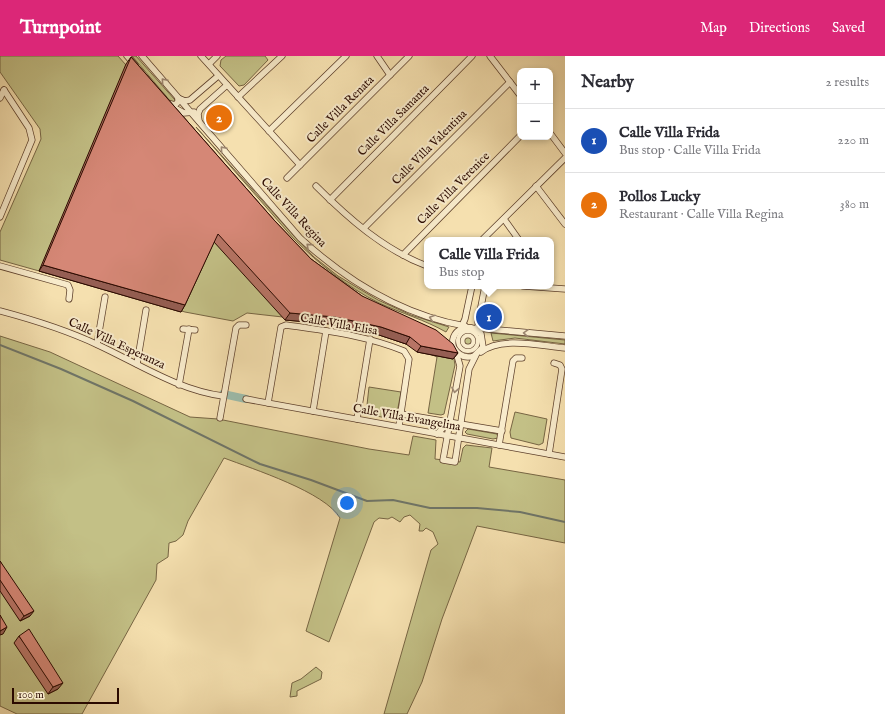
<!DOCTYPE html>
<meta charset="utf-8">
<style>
:root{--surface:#fff;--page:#f2f2f3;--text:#2b2b33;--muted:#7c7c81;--line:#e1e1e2;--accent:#db2777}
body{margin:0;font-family:"IM FELL English",serif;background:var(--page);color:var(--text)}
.controls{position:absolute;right:12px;top:12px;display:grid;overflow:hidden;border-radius:8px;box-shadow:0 2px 6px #0003}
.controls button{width:36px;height:36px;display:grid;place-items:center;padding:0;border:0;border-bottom:1px solid var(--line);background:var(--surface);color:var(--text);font:20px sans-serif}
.scale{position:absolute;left:12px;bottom:10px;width:107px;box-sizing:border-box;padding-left:4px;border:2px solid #2b0a00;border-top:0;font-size:11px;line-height:14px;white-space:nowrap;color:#2b0a00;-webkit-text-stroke:3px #f8ebcb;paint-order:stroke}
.you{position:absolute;left:347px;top:447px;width:14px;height:14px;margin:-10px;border:3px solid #fff;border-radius:50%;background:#1a73e8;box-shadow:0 0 0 6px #1a73e833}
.badge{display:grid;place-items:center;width:26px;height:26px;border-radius:50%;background:var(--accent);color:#fff;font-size:13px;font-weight:700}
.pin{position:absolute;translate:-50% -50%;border:2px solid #fff;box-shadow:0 1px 4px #0006}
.popup{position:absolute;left:424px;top:181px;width:130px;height:52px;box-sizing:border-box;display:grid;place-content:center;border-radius:8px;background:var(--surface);filter:drop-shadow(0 1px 3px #0005);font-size:13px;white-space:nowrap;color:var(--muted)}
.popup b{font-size:15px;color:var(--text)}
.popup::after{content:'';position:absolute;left:50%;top:100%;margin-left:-8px;border:8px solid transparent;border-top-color:var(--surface)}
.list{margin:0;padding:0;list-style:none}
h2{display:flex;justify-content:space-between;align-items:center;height:52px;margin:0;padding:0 16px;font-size:17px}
h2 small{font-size:13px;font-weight:400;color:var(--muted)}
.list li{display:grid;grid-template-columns:26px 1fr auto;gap:12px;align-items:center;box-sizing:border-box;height:64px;padding:0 16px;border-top:1px solid var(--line)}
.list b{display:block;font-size:15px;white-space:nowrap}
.list p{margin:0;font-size:13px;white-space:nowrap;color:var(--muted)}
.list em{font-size:13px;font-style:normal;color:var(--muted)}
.map{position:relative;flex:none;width:565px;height:658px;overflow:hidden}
header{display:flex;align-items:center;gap:24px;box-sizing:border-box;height:56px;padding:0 20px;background:var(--accent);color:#fff}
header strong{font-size:19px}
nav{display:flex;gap:22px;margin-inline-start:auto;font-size:14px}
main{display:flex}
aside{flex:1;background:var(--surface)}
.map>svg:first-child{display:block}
.green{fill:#c3c086;stroke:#776543}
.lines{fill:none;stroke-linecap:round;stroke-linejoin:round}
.stream{stroke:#6f7568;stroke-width:2}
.canal{stroke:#9cbdad;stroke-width:8}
.pedestrian-casing{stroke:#5e402c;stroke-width:5.5}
.minor-casing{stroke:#5e402c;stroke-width:7}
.pedestrian{stroke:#f8ebcb;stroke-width:4}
.minor{stroke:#f8ebcb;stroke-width:5.5}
.wall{fill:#b77465;stroke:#2b0a00}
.shaded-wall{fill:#955e53;stroke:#2b0a00}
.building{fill:#d58776;stroke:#2b0a00}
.oneway{stroke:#9c8670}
.labels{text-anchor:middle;stroke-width:4;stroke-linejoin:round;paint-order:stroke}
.street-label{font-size:12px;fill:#2b0a00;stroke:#f8ebcb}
</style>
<header>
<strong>Turnpoint</strong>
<nav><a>Map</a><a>Directions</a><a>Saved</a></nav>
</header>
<main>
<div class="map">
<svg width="565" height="658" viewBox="0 0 565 658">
<rect width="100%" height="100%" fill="#f5e0af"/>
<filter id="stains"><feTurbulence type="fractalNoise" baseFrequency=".005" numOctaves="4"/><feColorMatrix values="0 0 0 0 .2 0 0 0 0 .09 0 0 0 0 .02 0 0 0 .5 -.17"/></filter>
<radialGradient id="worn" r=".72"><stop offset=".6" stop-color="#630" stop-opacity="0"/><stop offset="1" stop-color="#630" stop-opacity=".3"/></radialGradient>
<g class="green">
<path d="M 0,0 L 118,0 L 299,205 L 448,297 L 454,303 L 455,309 L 444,358 L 441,359 L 428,357 L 437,301 L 392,282 L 336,267 L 247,257 L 233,265 L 185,256 L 0,204 L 0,176 L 38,90 L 41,83 L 40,73 L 0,16 Z"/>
<path d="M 132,0 L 136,0 L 175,44 L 175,46 L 172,47 Z"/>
<path d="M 226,0 L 265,0 L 268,4 L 244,29 L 239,30 L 220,10 L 221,4 Z"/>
<path d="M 196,71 L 296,182 L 314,201 L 338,220 L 378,244 L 411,259 L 449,271 L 446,276 C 425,264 401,257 379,247 C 347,231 319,208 294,183 Z"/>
<circle cx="468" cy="285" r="11"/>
<path d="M 491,277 L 565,284 L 565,288 L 515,282 L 493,285 Z"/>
<path d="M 0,280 L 50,296 L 190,361 L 218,363 L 369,393 L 409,399 L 413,380 L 436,384 L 435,403 L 460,406 L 463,392 L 466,389 L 492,392 L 489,411 L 565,424 L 565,487 L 477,470 L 442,563 L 422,626 L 407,658 L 384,658 L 431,494 L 438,488 L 433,476 L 426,472 L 423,475 L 419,475 L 420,468 L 410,459 L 404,461 L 400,466 L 392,461 L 388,463 L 379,462 L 374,466 L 329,586 L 306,575 L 340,462 C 325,436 253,413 224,402 L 188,465 L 183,479 L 176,485 L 169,487 L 168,501 L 157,508 L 156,524 L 82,658 L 17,658 L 0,650 Z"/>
<path d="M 369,331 L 401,336 L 396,362 L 392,363 L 366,358 Z"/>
<path d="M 515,356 L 547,363 L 543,387 L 539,389 L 511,382 L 510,376 Z"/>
<path d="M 468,373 L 497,378 L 498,382 L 493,383 L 467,378 L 465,376 Z"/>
<path d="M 316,611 L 322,616 L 321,623 L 297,635 L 297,640 L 290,641 L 292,627 L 301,623 Z"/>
</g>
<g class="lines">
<path class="stream" d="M 0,289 L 61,313 L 133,345 L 260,408 L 311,424 L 367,445 L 393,444 L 430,452 L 477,452 L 520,456 L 565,466"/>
<path class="canal" d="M 223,338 L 246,343"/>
<defs>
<g id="pedestrian">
<circle cx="468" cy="285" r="10"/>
<circle cx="468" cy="285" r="5.5"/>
</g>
<g id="minor">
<path d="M 127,0 L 135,9"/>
<path d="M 142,0 L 300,182 C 347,225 402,259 465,270"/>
<path d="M 201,0 L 300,109"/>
<path d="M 377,0 L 390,19"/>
<path d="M 490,0 L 520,39"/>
<path d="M 209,8 L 217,0"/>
<path d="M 238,41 L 282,0"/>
<path d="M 0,42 L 4,34"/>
<path d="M 167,47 L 175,49 L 178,46 L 178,42 L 185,45 L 190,44 L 218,20"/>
<path d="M 171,50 L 184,57 L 194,56"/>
<path d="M 199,65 L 198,58 L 200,53 L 227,29"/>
<path d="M 269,75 L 346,0"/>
<path d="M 550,77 L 565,97"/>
<path d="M 287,122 L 409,0"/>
<path d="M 316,130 C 348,162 384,194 427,210"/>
<path d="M 536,130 L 565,168"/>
<path d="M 330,144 L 472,0"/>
<path d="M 0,161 L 32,84 L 29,72 L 4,34"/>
<path d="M 504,163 L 519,184"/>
<path d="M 364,172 L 510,26"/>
<path d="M 482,184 L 565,102"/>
<path d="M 403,199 L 520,80"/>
<path d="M 0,210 L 68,229 L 70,234 L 69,243"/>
<path d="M 523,230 L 565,233"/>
<path d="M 0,255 C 34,264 66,274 98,289 C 139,308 178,334 223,340"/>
<path d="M 461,272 L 465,263 L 472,230"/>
<path d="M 476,272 L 565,280"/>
<path d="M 183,273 L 195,274"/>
<path d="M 479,274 L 478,266 L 485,230"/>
<path d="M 97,288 L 105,241"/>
<path d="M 454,292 C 459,300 465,303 474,300 L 483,291 L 481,278 C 470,264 447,274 454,293"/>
<path d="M 456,296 L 460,310 L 443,404 L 455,406 L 469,313 L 476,299"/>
<path d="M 481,296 C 501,280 541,290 565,292"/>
<path d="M 137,308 L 146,254"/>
<path d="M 179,329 L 189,273"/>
<path d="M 246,343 L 565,401"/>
<path d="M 268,347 L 281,271 L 286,269 C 326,275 365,279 404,295 L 409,303 L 399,370"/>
<path d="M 313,355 L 326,275"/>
<path d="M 401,358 L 502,375"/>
<path d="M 220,362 L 236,272 L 239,269 L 246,269"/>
<path d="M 357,363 L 370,283"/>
<path d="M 437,378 L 443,372 L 439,365"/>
<path d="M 499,389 L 513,305 L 516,302 L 522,302"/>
<path d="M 549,398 L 562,313 L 560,309 L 554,307"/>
</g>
</defs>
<use href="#pedestrian" class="pedestrian-casing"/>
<use href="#minor" class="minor-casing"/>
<use href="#pedestrian" class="pedestrian"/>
<use href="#minor" class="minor"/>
</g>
<g class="wall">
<path d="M 131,1 L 274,164 L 311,203 L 362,240 L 458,297 L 453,303 L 417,296 L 406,288 L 376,278 L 330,268 L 285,264 L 214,186 L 185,249 L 181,256 L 39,215 L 126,8 Z"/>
<path d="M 228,56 L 226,59 L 216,68 L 212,64 L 215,60 Z"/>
<path d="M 0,505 L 30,560 L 20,565 L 0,535 Z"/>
<path d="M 19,580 L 58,633 L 48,638 L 14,587 Z"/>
</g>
<g class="shaded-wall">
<path d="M 228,56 L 226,59 L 216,68 L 219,64 Z"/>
<path d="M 43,209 L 185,249 L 181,256 L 39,215 Z"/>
<path d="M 290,257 L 335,261 L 381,271 L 410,281 L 406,288 L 376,278 L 330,268 L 285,264 Z"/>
<path d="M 421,290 L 458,297 L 453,303 L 417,296 Z"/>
<path d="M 34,555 L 30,560 L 20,565 L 24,560 Z"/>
<path d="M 7,571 L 3,578 L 0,579 L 0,575 Z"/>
<path d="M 63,627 L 58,633 L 48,638 L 53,631 Z"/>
</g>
<g class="building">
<path d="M 131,1 L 274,164 L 311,203 L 362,240 L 436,274 L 453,288 L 458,297 L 421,290 L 410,281 L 381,271 L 335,261 L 290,257 L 218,178 L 185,249 L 43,209 Z"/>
<path d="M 224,52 L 228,56 L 219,64 L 215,60 Z"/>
<path d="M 0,505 L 34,555 L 24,560 L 0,524 Z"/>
<path d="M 0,559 L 7,571 L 0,575 Z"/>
<path d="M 29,573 L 63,627 L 53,631 L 19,580 Z"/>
</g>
<defs><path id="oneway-chevron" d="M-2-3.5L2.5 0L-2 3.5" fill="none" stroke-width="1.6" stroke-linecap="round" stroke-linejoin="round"/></defs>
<g class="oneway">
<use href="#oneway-chevron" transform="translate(164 25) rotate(-131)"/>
<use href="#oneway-chevron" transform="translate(223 93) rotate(-131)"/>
<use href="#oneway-chevron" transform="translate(309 190) rotate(-138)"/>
<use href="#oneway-chevron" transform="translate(432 262) rotate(-162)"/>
<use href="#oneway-chevron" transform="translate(526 277) rotate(-176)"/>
<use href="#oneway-chevron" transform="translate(455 334) rotate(100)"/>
</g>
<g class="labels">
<g class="street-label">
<text transform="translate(340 53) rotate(-45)" y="4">Calle Villa Renata</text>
<text transform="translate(393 64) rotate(-45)" y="4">Calle Villa Samanta</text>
<text transform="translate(429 91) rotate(-45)" y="4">Calle Villa Valentina</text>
<text transform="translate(453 132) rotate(-45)" y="4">Calle Villa Verenice</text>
<text transform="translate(294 156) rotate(47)" y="4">Calle Villa Regina</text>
<text transform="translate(339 268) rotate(10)" y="4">Calle Villa Elisa</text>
<text transform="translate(117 287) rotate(25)" y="4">Calle Villa Esperanza</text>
<text transform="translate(407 361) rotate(10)" y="4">Calle Villa Evangelina</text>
</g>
</g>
<rect width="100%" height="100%" filter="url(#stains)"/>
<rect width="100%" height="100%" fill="url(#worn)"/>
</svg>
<div class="controls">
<button>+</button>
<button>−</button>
</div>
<div class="scale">100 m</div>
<div class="you"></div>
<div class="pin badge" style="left:489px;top:261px;background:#1a4fb4">1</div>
<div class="popup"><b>Calle Villa Frida</b>Bus stop</div>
<div class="pin badge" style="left:219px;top:62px;background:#e8710a">2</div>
</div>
<aside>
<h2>Nearby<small>2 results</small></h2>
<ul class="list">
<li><span class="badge" style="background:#1a4fb4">1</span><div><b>Calle Villa Frida</b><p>Bus stop · Calle Villa Frida</p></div><em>220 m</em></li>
<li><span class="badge" style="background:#e8710a">2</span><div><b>Pollos Lucky</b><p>Restaurant · Calle Villa Regina</p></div><em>380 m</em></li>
</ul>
</aside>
</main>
